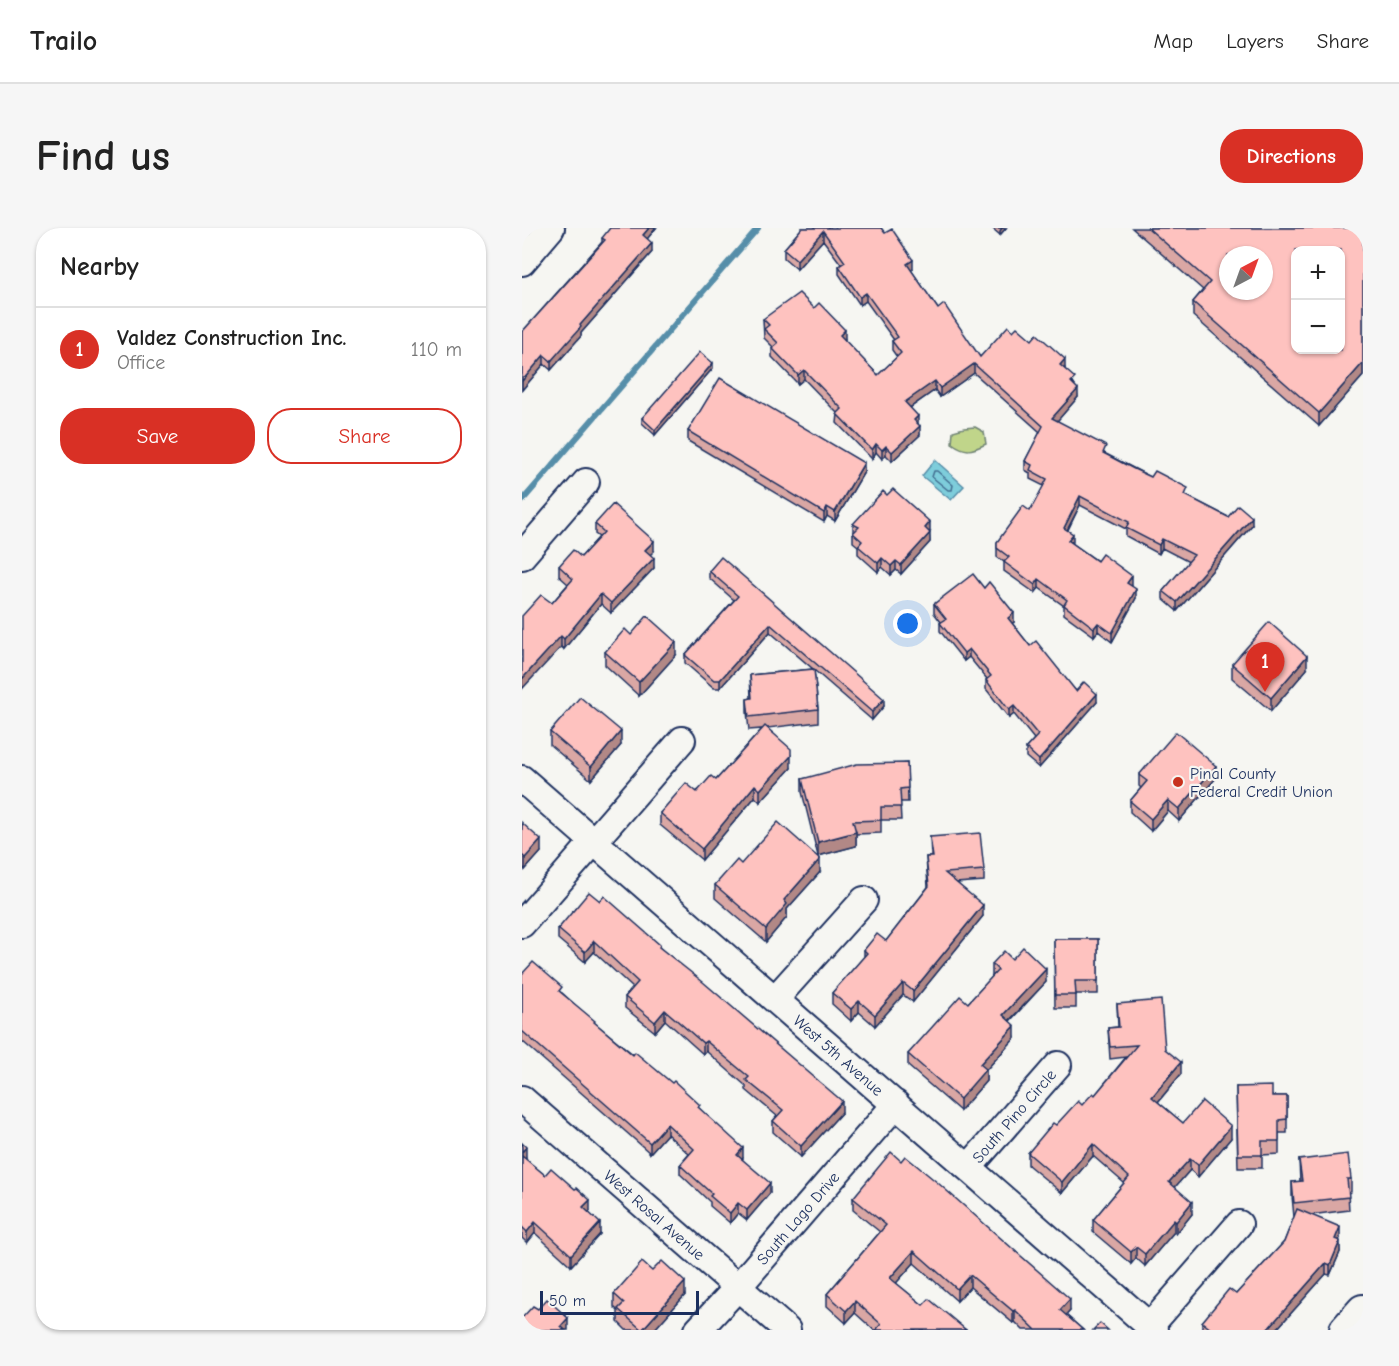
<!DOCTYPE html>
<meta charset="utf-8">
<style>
:root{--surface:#fff;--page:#f6f6f6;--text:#222;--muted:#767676;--line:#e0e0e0;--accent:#d93025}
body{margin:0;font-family:"Comic Neue",sans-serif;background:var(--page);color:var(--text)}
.controls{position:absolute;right:18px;top:18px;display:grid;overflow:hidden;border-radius:12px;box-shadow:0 2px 4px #0004}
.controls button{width:54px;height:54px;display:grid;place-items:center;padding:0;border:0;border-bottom:2px solid var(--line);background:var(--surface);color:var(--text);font:30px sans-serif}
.compass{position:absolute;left:697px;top:18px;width:54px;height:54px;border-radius:50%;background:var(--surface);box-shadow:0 2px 4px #0004;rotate:41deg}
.scale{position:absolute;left:18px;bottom:15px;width:159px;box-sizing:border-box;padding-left:6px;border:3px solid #1b2f5e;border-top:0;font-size:16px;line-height:21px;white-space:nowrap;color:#1b2f5e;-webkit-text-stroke:4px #f6f6f2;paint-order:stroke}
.you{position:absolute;left:386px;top:396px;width:21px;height:21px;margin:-15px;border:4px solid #fff;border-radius:50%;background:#1a73e8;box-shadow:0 0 0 9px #1a73e833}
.badge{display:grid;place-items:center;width:39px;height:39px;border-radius:50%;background:var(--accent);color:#fff;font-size:20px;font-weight:700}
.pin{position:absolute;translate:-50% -50px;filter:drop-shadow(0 2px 3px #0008)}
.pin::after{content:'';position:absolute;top:32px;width:21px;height:18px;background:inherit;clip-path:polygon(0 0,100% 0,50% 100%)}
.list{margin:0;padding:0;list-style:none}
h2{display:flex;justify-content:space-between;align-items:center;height:78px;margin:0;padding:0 24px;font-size:26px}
h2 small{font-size:20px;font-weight:400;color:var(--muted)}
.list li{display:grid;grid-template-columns:39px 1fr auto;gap:18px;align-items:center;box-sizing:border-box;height:84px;padding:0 24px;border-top:2px solid var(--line)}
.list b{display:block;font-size:22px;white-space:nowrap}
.list p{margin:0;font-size:20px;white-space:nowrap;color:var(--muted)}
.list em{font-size:20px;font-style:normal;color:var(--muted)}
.actions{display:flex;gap:12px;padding:18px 24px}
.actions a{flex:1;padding:14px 0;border:2px solid var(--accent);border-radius:24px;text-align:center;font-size:21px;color:var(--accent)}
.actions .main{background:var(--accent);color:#fff}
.map{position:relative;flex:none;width:841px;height:1102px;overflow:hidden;border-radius:24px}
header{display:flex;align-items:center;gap:36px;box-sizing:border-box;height:84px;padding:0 30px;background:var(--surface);border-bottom:2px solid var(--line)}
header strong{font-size:28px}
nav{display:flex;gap:33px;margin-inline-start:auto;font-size:21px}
.intro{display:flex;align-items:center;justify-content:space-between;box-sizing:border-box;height:144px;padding:0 36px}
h1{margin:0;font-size:42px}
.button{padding:15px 27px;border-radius:24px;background:var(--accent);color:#fff;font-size:21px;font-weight:700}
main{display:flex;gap:36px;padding:0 36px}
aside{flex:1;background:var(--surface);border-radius:24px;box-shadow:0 2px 4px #0004}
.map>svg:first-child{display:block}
.green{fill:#c0d58a;stroke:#6e8274;stroke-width:1.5}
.water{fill:#7ecddb;stroke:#568ea9;stroke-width:1.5}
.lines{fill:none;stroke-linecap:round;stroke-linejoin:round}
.shore{stroke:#436e90;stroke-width:1.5}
.stream{stroke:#568ea9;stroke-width:6}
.minor-casing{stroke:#1b2f5e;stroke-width:30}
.tertiary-casing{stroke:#1b2f5e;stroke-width:36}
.minor{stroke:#f6f6f2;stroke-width:26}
.tertiary{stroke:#f6f6f2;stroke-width:32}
.wall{fill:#daa7a4;stroke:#1b2f5e;stroke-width:1.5}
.shaded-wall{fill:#b28886;stroke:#1b2f5e;stroke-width:1.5}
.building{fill:#fec2bf;stroke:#1b2f5e;stroke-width:1.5;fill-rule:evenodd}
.poi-dot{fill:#c8321e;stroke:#f6f6f2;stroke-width:2}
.labels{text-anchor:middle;stroke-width:4.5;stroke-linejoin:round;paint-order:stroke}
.poi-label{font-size:16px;fill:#1b2f5e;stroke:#f6f6f2;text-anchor:start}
.street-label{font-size:16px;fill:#1b2f5e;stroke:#f6f6f2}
</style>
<header>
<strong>Trailo</strong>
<nav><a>Map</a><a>Layers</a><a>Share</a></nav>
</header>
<div class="intro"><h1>Find us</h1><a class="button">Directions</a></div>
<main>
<aside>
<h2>Nearby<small></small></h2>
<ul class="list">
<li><span class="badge">1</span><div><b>Valdez Construction Inc.</b><p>Office</p></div><em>110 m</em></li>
</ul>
<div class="actions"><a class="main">Save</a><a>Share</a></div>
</aside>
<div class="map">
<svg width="841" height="1102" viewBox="0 0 841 1102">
<rect width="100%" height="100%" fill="#f6f6f2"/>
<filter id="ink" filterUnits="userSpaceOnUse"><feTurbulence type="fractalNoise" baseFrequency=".0167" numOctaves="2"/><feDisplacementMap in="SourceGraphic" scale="12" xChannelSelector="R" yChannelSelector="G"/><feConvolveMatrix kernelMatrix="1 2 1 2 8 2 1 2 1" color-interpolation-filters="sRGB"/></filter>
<g filter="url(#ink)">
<path class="green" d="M 453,199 L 462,204 L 464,216 C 449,223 444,225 430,215 L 431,203 L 442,200 Z"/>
<path class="water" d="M 413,232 L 442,258 L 429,272 L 400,248 Z"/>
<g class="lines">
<path class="shore" d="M 412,243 L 415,243 L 431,257 L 430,262 L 426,262 L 410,249 Z"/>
<path class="stream" d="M 0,273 L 236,0"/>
<defs>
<g id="minor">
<path d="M 0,34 L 29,0"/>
<path d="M 0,328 L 64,254"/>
<path id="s1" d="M 0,551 L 632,1102"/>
<path d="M 0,696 L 160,512"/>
<path d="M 253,771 L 342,672"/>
<path id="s2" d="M 0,871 L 265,1102"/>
<path id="s3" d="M 447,939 L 536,837"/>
<path d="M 628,1098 L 717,996"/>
<path id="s4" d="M 176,1102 L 216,1059 L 374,876"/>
</g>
<path id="tertiary" d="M 824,1102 L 841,1083"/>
</defs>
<use href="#minor" class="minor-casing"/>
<use href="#tertiary" class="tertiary-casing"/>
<use href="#minor" class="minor"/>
<use href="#tertiary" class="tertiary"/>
</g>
<g class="wall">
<path d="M 134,0 L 125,11 L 130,24 L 59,105 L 59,108 L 29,142 L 22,136 L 0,162 L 0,104 L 80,14 L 80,10 Z"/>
<path d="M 280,0 L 359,0 L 391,41 L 389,42 L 416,81 L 458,129 L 491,103 L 543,140 L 543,141 L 553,158 L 556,169 L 535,193 L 584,226 L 706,289 L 730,297 L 655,383 L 641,371 L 641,363 L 667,334 L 640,320 L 637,326 L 604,308 L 604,301 L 558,277 L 546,302 L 550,315 L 610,357 L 609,358 L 614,370 L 590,414 L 576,403 L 572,408 L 542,386 L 542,378 L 517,360 L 513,365 L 482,343 L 482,334 L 475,329 L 475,314 L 508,283 L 522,258 L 508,251 L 508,245 L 503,242 L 503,233 L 518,204 L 452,145 L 418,169 L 413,162 L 388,180 L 396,196 L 398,207 L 370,233 L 364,227 L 360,231 L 354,224 L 350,231 L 315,195 L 316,186 L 282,151 L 276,156 L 250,129 L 250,120 L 251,119 L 242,110 L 241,91 L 292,80 L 323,111 L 322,112 L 356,147 L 375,129 L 370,122 L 370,113 L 372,112 L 344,73 L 338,77 L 317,46 L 317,38 L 319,36 L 301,12 L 275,41 L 262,30 L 262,21 Z"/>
<path d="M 470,0 L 484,0 L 478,7 Z"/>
<path d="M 610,0 L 841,0 L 841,148 L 797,198 L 671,88 L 671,74 L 681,62 Z"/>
<path d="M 191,140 L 133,207 L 120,195 L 120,190 Z"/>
<path d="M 166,203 L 342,244 L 313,293 L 305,288 L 302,294 L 166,213 Z"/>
<path d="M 73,296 L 132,323 L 128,326 L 132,340 L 89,385 L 79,376 L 42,421 L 39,419 L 30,375 L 46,356 L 37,348 L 37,338 L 59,329 L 77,309 L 73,306 Z"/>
<path d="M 331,296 L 408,303 L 407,304 L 408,314 L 379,346 L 374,342 L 369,347 L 360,339 L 356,344 L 336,326 L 336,318 L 331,314 Z"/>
<path d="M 187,343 L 362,478 L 350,492 L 292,442 L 296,481 L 296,494 L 245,500 L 269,540 L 238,574 L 233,569 L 180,632 L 138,597 L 138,585 L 194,552 L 240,501 L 227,502 L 225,484 L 225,471 L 229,470 L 228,447 L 291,441 L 248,404 L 198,460 L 192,460 L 163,435 L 163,427 L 212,372 L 187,350 Z"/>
<path d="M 462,360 L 492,394 L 490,395 L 508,418 L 554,463 L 575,474 L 517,540 L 504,529 L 504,520 L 512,511 L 492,486 L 487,490 L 464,461 L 464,452 L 465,451 L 447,429 L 442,433 L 418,403 L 418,395 L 419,394 L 412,385 L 412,376 Z"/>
<path d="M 83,424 L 154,427 L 117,468 L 83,437 Z"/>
<path d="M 710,436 L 785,441 L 749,483 L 710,450 Z"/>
<path d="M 28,504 L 99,517 L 69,552 L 28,517 Z"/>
<path d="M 385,535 L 386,574 L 378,574 L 379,592 L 359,592 L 359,605 L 334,606 L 334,618 L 296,628 L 280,564 L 280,551 Z"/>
<path d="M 617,547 L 694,550 L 657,593 L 646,583 L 629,603 L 608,584 L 608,573 L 619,560 L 617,558 Z"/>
<path d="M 0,595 L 19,624 L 3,642 L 0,639 Z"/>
<path d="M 408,609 L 462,642 L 462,653 L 435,655 L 461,688 L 391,774 L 381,767 L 353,798 L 337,784 L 329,793 L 310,776 L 310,765 L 342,729 L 342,722 L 364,713 L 406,659 L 404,629 L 409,629 Z"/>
<path d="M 219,636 L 298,644 L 265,681 L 265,689 L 244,714 L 193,670 L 193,657 Z"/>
<path d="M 36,701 L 138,720 L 320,884 L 279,929 L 251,904 L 251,893 L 255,888 L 224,862 L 224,858 L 184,823 L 181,826 L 143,792 L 133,804 L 103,780 L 103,769 L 111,760 L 72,724 L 63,734 L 36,711 Z"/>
<path d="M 532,711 L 576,711 L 576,766 L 554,766 L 554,780 L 533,780 Z"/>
<path d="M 490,731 L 524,754 L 488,793 L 493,810 L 464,842 L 464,853 L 438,883 L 386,838 L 386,826 L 446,775 L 470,749 L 470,736 Z"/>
<path d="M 0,746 L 40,765 L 73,795 L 178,881 L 221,930 L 220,931 L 248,965 L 225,992 L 216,985 L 208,995 L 188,978 L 188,974 L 158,946 L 158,937 L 167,926 L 145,906 L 128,925 L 0,813 Z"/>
<path d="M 595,776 L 643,821 L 659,846 L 636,874 L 661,895 L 709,910 L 676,949 L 668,942 L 653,959 L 670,986 L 654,1006 L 652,1004 L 623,1038 L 614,1030 L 609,1036 L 571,1004 L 571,992 L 602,955 L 571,928 L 540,965 L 506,937 L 506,925 L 534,897 L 573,867 L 604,829 L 588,831 L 586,800 L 596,799 Z"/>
<path d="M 714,859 L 750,868 L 765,868 L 765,905 L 757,905 L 757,926 L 740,927 L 740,940 L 716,940 Z"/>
<path d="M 0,915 L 4,930 L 3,931 L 68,983 L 67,984 L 78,1006 L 49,1038 L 13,1005 L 5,1015 L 0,1010 Z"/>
<path d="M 777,932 L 829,951 L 829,964 L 826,965 L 827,982 L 788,987 L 818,1010 L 817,1013 L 818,1024 L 808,1047 L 804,1046 L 754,1102 L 680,1102 L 680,1094 L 714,1066 L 762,1014 L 772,989 L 770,968 L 770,954 L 778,954 Z"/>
<path d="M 331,970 L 548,1083 L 544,1087 L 561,1102 L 501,1102 L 493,1094 L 491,1095 L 448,1059 L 435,1073 L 392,1035 L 374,1055 L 401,1077 L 444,1102 L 352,1102 L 333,1085 L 324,1095 L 305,1078 L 305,1066 L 358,1004 L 331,982 Z"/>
<path d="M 130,1043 L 163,1067 L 132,1102 L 104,1102 L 96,1094 L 96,1083 L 92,1079 L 92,1066 Z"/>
</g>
<g class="shaded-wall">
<path d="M 127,0 L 134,0 L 121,16 L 121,7 Z"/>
<path d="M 480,0 L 484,0 L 478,7 L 478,3 Z"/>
<path d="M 301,3 L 301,12 L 275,41 L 275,32 Z"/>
<path d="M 130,15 L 130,24 L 59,105 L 59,108 L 29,142 L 29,133 L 58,97 Z"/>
<path d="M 391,32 L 391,41 L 385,45 L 385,36 Z"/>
<path d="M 344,65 L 344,73 L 338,77 L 338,69 Z"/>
<path d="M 323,102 L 323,111 L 318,116 L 318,107 Z"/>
<path d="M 22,127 L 22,136 L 0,162 L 0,153 Z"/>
<path d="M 543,131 L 543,140 L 538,146 L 538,137 Z"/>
<path d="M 191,135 L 191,140 L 133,207 L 133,202 Z"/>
<path d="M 841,135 L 841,148 L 797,198 L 797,185 Z"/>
<path d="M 452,136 L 452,145 L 418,169 L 418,160 Z"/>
<path d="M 282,142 L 282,151 L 276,156 L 276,147 Z"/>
<path d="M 413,153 L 413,162 L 383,183 L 383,174 Z"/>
<path d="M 556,161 L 556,169 L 530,199 L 530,190 Z"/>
<path d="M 396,188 L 396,197 L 392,192 Z"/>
<path d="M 398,198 L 398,207 L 370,233 L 370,224 Z"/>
<path d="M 354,216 L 354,224 L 350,231 L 350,222 Z"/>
<path d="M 364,218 L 364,227 L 360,231 L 360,222 Z"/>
<path d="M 342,235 L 342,244 L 313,293 L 313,284 Z"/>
<path d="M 558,268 L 558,277 L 542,308 L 542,300 Z"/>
<path d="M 305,279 L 305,288 L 302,294 L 302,285 Z"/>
<path d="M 730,289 L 730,297 L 655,383 L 655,374 Z"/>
<path d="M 408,294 L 408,303 L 403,309 L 403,300 Z"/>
<path d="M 408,305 L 408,314 L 379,346 L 379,337 Z"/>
<path d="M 551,306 L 551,314 L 546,312 Z"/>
<path d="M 640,311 L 640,320 L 637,326 L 637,317 Z"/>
<path d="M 132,313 L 132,323 L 123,332 L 123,322 Z"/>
<path d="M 132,330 L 132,340 L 89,385 L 89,375 Z"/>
<path d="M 360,330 L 360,339 L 356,344 L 356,335 Z"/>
<path d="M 374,333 L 374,342 L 369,347 L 369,338 Z"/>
<path d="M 610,348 L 610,357 L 605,364 L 605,355 Z"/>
<path d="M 517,351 L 517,360 L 513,365 L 513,357 Z"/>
<path d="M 614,361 L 614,370 L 590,414 L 590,405 Z"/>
<path d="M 79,366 L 79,376 L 42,421 L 42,411 Z"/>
<path d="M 492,385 L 492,394 L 486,398 L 486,390 Z"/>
<path d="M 576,395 L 576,403 L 572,408 L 572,400 Z"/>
<path d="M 248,396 L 248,404 L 198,460 L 198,452 Z"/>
<path d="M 39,408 L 39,419 L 0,461 L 0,451 Z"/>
<path d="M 154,414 L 154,427 L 117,468 L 117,454 Z"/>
<path d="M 447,421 L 447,429 L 442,433 L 442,425 Z"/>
<path d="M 785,428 L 785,441 L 749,483 L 749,470 Z"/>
<path d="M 575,466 L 575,474 L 517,540 L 517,532 Z"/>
<path d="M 362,471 L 362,478 L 350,492 L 350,484 Z"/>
<path d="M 492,478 L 492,486 L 487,490 L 487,482 Z"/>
<path d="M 99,503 L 99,517 L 69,552 L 69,539 Z"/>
<path d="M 269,528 L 269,540 L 238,574 L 238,562 Z"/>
<path d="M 694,538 L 694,550 L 657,593 L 657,581 Z"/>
<path d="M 233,557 L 233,569 L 180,632 L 180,621 Z"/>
<path d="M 646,572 L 646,583 L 629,603 L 629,591 Z"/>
<path d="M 334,604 L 334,618 L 296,628 L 296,614 Z"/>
<path d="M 19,612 L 19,624 L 3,642 L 3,630 Z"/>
<path d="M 298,631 L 298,644 L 265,681 L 265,689 L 244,714 L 244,701 L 262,672 Z"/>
<path d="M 461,677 L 461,688 L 391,774 L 391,763 Z"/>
<path d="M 72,713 L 72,724 L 63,734 L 63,724 Z"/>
<path d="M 524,741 L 524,754 L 481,799 L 481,787 Z"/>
<path d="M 381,755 L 381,767 L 353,798 L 353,787 Z"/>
<path d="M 337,773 L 337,784 L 329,793 L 329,781 Z"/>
<path d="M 143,782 L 143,792 L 133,804 L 133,794 Z"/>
<path d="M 493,798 L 493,810 L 464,842 L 464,853 L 438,883 L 438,871 L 458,836 Z"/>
<path d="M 184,813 L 184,823 L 181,826 L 181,815 Z"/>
<path d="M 659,834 L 659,846 L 630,881 L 630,869 Z"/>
<path d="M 320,873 L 320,884 L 279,929 L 279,918 Z"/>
<path d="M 145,896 L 145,906 L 128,925 L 128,915 Z"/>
<path d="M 709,898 L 709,910 L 676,949 L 676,937 Z"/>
<path d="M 571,916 L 571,928 L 540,965 L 540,954 Z"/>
<path d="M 4,919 L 4,930 L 0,935 L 0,924 Z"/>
<path d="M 221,920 L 221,930 L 215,937 L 215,927 Z"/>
<path d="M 668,931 L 668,942 L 647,966 L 647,954 Z"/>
<path d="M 248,955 L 248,965 L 225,992 L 225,982 Z"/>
<path d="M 68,972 L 68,983 L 61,990 L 61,979 Z"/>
<path d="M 670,974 L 670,986 L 654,1006 L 654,994 Z"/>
<path d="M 216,975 L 216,985 L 208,995 L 208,985 Z"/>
<path d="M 652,992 L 652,1004 L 623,1038 L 623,1026 Z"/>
<path d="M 13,994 L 13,1005 L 5,1015 L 5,1004 Z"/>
<path d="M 78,995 L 78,1006 L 49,1038 L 49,1027 Z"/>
<path d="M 818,999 L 818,1010 L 813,1022 L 813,1011 Z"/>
<path d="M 818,1013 L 818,1024 L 808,1047 L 808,1037 Z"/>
<path d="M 614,1019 L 614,1030 L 609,1036 L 609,1024 Z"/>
<path d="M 392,1023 L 392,1035 L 368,1062 L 368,1050 Z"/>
<path d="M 804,1035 L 804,1046 L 754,1102 L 745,1102 Z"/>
<path d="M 448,1047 L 448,1059 L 435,1073 L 435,1061 Z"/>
<path d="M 163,1054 L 163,1067 L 132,1102 L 120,1102 Z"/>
<path d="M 548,1071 L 548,1083 L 538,1094 L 538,1082 Z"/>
<path d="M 333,1073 L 333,1085 L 324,1095 L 324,1083 Z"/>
<path d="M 493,1082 L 493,1094 L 491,1095 L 491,1083 Z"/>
<path d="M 46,1090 L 46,1102 L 39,1102 L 39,1098 Z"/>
</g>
<g class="building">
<path d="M 88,0 L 127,0 L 121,7 L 130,15 L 58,97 L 59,99 L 29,133 L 22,127 L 0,153 L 0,104 L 83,12 L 80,10 Z"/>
<path d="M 280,0 L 359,0 L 363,5 L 370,1 L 391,32 L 385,36 L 416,81 L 422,76 L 458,129 L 486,98 L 491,103 L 495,99 L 510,112 L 515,106 L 543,131 L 538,137 L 553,150 L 549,154 L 556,161 L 530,190 L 584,218 L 581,225 L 612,241 L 629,249 L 633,243 L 666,260 L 663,267 L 706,289 L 716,277 L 730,289 L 655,374 L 641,363 L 672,327 L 640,311 L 637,317 L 604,300 L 607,294 L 558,268 L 542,300 L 551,306 L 546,312 L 575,333 L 580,326 L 610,348 L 605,355 L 614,361 L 590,405 L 576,395 L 572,400 L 542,377 L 545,372 L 517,351 L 513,357 L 482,334 L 487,329 L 475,320 L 475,314 L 501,278 L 508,283 L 525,251 L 508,242 L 510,237 L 503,233 L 521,198 L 452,136 L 418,160 L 413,153 L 383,174 L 396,188 L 392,192 L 398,198 L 370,224 L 364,218 L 360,222 L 354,216 L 350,222 L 315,186 L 320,181 L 282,142 L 276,147 L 250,120 L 256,115 L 242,101 L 247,97 L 241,91 L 277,65 L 292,80 L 297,75 L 323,102 L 318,107 L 356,147 L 379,125 L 370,113 L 376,109 L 344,65 L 338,69 L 317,38 L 323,34 L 301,3 L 275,32 L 262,21 Z"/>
<path d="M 626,0 L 841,0 L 841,135 L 797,185 L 671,74 L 688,54 ZM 774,22 L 819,22 L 819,122 L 774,122 ZM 706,27 L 742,27 L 742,63 L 706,63 Z"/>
<path d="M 178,124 L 191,135 L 133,202 L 120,190 Z"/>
<path d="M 198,150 L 342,235 L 313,284 L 305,279 L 302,285 L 166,203 Z"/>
<path d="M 371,261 L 408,294 L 403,300 L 408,305 L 379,337 L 374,333 L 369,338 L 360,330 L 356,335 L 336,318 L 340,313 L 331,305 L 337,299 L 331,296 L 361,263 L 365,267 Z"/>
<path d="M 91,276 L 132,313 L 123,322 L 132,330 L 89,375 L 79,366 L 42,411 L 39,408 L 0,451 L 0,388 L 19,367 L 30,375 L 51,351 L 37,338 L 51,322 L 59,329 L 82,304 L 73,296 Z"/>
<path d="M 199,329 L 362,471 L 350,484 L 248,396 L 198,452 L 192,452 L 163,427 L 216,368 L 187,343 Z"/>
<path d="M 451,346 L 462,360 L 467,354 L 492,385 L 486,390 L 508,418 L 514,413 L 554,463 L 562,454 L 575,466 L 517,532 L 504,520 L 516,507 L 492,478 L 487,482 L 464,452 L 469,448 L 447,421 L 442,425 L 418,395 L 424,391 L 412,376 Z"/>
<path d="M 125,388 L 154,414 L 117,454 L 83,424 L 103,401 L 109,407 Z"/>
<path d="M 747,394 L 785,428 L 749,470 L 710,436 Z"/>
<path d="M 292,441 L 296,481 L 227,489 L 225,471 L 230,470 L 228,447 Z"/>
<path d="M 58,469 L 99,503 L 69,539 L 28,504 Z"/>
<path d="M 243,498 L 269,521 L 269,528 L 238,562 L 233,557 L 180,621 L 138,585 L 164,555 L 175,564 L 189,548 L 194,552 Z"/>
<path d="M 654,504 L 694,538 L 657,581 L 646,572 L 629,591 L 608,573 L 625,553 L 617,547 Z"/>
<path d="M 385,535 L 386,560 L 378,561 L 379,579 L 359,579 L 359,592 L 331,593 L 334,604 L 296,614 L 280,551 L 335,536 Z"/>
<path d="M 256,594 L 298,631 L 262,672 L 265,676 L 244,701 L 193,657 L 215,632 L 219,636 Z"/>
<path d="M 0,595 L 19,612 L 3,630 L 0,627 Z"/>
<path d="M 458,605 L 462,642 L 423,645 L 461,677 L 391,763 L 381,755 L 353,787 L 337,773 L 329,781 L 310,765 L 345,725 L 342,722 L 355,706 L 364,713 L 407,658 L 404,629 L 411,629 L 408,609 Z"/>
<path d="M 67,664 L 78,673 L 82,668 L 138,717 L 137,719 L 181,754 L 320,873 L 279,918 L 251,893 L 261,882 L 224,852 L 227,849 L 184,813 L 181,815 L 143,782 L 133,794 L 103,769 L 116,754 L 72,713 L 63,724 L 36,701 Z"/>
<path d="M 532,711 L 576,711 L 576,753 L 553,753 L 554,767 L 533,767 Z"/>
<path d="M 501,719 L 524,741 L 481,787 L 493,798 L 458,836 L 464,841 L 438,871 L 386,826 L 438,768 L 446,775 L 476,742 L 470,736 L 482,723 L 490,731 Z"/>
<path d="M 11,734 L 40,759 L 37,763 L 73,793 L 72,794 L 111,827 L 113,824 L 150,855 L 152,853 L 178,877 L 176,879 L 221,920 L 215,927 L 248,955 L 225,982 L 216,975 L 208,985 L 188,968 L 190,966 L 158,937 L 172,921 L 145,896 L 128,915 L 0,803 L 0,746 Z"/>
<path d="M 639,772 L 643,821 L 659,834 L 630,869 L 661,895 L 680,873 L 709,898 L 676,937 L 668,931 L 647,954 L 670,974 L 654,994 L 652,992 L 623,1026 L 614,1019 L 609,1024 L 571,992 L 607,949 L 571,916 L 540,954 L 506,925 L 531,895 L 534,897 L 556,873 L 560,877 L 571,865 L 573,867 L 615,817 L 588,819 L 586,800 L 597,799 L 595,776 Z"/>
<path d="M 750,858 L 750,868 L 765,868 L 765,891 L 757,892 L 757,913 L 740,913 L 740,927 L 716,927 L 714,859 Z"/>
<path d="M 0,915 L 4,919 L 0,924 Z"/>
<path d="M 369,924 L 379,933 L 383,928 L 416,955 L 548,1071 L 538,1082 L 561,1102 L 514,1102 L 493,1082 L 491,1083 L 448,1047 L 435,1061 L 392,1023 L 368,1050 L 401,1077 L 407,1071 L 444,1102 L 354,1102 L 359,1096 L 333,1073 L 324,1083 L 305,1066 L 364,997 L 331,970 Z"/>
<path d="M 826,926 L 829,951 L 825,951 L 827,969 L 772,975 L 770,954 L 780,953 L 777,932 Z"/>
<path d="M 0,928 L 23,947 L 29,940 L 53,961 L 55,960 L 68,972 L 61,979 L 78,995 L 49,1027 L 13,994 L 5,1004 L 0,999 Z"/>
<path d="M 775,981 L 818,999 L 813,1011 L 818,1013 L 808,1037 L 804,1035 L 745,1102 L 690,1102 L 680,1094 L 707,1061 L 714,1066 L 762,1014 Z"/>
<path d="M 140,1033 L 163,1054 L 120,1102 L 96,1081 L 102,1075 L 92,1066 L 120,1034 L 130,1043 Z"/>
<path d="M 25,1071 L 46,1090 L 39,1098 L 43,1102 L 0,1102 L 0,1090 L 11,1078 L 16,1081 Z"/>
<path d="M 578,1095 L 586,1102 L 571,1102 Z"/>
</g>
</g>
<circle class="poi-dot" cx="656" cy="554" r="6"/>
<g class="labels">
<g class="poi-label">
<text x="668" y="551">Pinal County<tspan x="668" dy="18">Federal Credit Union</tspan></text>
</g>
<g class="street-label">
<text dy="6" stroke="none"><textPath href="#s1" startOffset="420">West 5th Avenue</textPath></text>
<text dy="6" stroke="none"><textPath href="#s3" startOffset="68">South Pino Circle</textPath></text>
<text dy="6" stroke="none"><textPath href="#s2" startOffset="176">West Rosal Avenue</textPath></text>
<text dy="6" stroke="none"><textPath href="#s4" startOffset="150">South Lago Drive</textPath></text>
</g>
</g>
</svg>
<div class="controls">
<button>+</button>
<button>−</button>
</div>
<svg class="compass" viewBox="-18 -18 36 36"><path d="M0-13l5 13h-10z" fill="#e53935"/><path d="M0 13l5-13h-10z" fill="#767676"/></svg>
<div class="scale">50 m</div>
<div class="you"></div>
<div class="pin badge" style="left:743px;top:464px">1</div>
</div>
</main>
